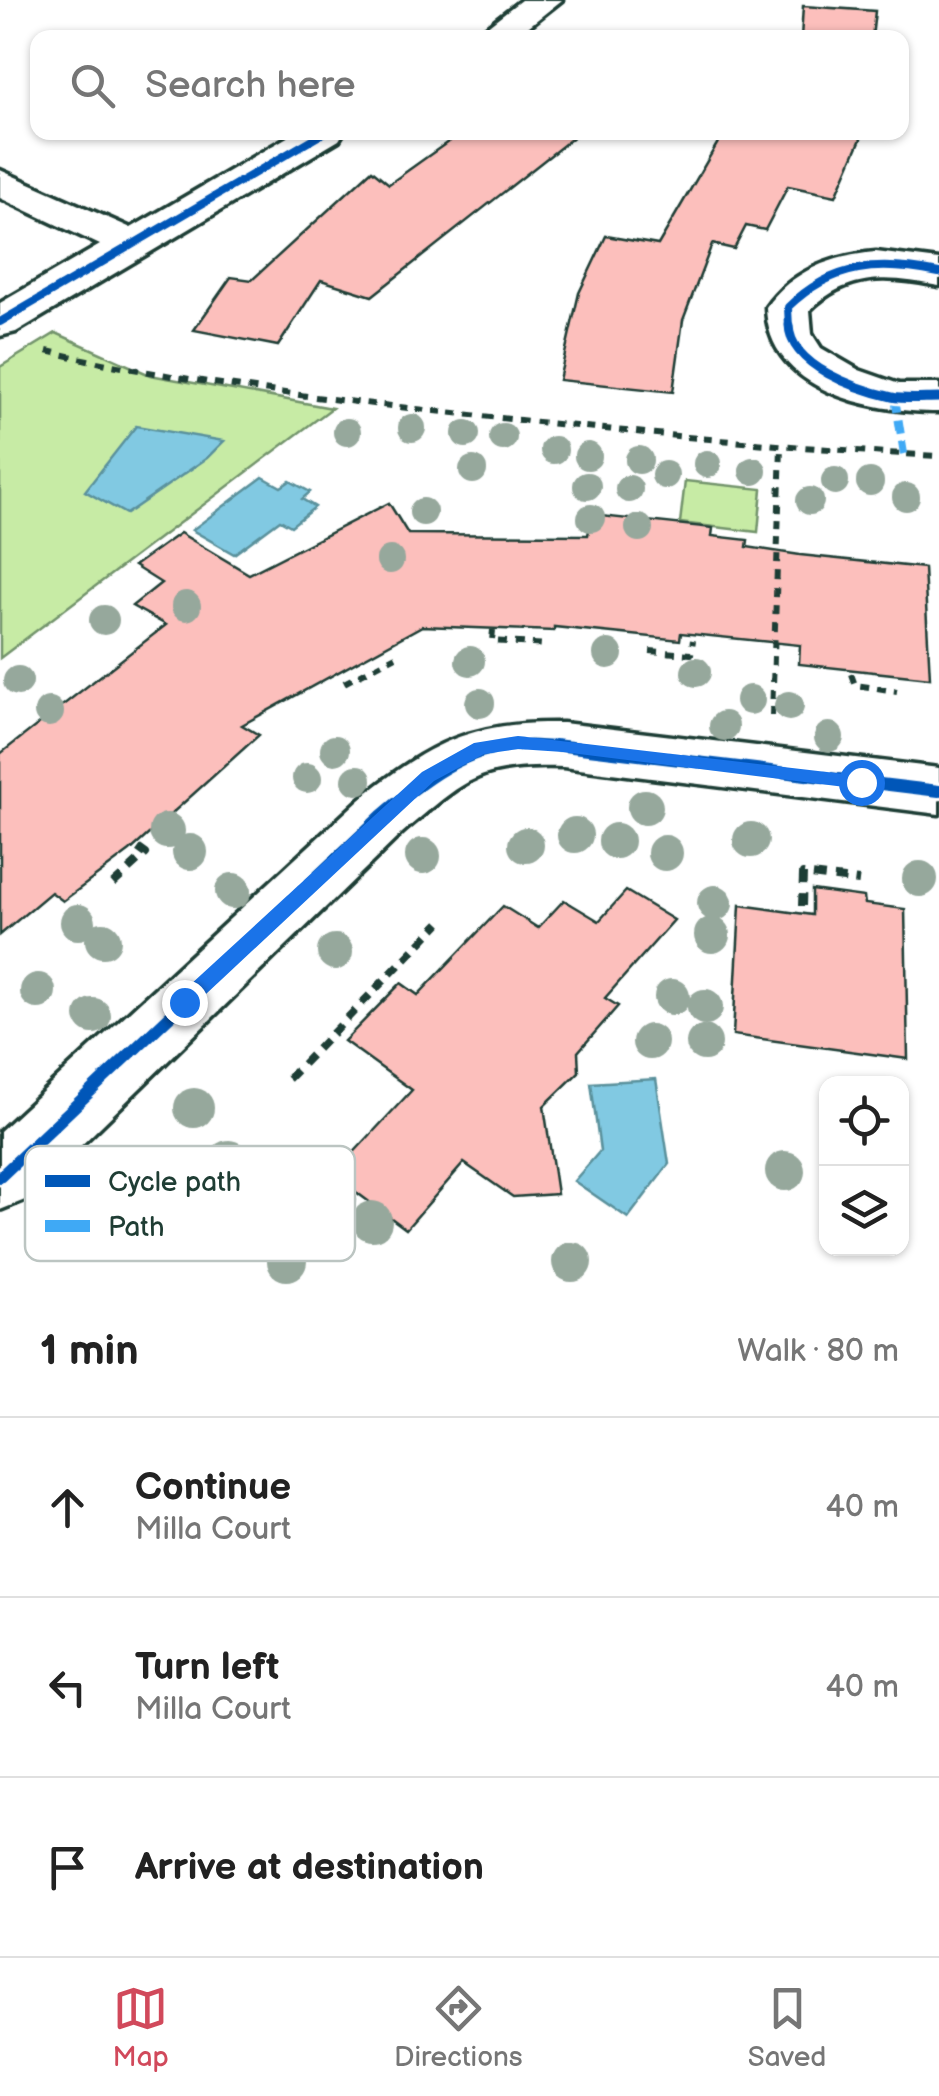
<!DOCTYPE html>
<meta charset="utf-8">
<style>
:root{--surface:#fff;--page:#f2f2f2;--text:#222;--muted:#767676;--line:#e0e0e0;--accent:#d1495b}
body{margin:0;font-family:"Balsamiq Sans",sans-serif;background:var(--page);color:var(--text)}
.controls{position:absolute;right:30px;bottom:30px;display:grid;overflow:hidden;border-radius:20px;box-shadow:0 2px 8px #0004}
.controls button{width:90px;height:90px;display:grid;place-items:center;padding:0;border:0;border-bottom:2px solid var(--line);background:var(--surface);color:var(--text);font:50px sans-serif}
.stop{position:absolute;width:30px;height:30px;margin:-22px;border:8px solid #1a73e8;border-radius:50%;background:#fff}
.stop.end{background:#1a73e8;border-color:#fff;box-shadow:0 2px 10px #0008}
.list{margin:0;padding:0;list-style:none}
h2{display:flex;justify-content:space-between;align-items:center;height:130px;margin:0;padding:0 40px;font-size:42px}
h2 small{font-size:32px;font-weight:400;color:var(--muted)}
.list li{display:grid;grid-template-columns:65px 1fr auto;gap:30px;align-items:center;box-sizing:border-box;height:180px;padding:0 40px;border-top:2px solid var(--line)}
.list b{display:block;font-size:38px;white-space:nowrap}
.list p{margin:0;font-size:32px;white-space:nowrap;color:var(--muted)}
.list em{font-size:32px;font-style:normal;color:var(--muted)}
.icon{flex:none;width:55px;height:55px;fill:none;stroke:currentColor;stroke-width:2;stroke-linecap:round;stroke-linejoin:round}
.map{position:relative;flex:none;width:939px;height:1286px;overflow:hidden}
.search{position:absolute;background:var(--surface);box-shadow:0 2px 8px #0004;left:30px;right:30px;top:30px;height:110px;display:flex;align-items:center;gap:25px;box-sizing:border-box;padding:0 35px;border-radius:20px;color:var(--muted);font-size:38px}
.sheet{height:670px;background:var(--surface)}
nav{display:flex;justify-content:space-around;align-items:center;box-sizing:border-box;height:140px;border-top:2px solid var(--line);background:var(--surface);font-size:28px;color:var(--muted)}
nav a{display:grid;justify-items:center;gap:5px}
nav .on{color:var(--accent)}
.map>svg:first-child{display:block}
.green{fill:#c7eba5;stroke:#73946c;stroke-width:2.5}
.water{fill:#81c9e2;stroke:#5a919c;stroke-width:2.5}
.building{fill:#fcbfbc;stroke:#1f3d34;stroke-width:2.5}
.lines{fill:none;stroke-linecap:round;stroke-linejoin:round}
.street-casing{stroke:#1f3d34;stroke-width:7}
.path-far1{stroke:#1f3d34;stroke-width:6;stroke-dasharray:9 8;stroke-linecap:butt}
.path{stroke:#1f3d34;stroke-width:8;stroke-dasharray:12 9;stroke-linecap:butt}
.street{fill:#fff;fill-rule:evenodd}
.quiet{stroke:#3fa9f5;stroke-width:8;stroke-dasharray:14 8;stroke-linecap:butt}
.cycleway-far2-casing{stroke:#fff;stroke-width:12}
.cycleway-far1-casing{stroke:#fff;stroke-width:15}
.cycleway-casing{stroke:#fff;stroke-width:19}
.cycleway-far2{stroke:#0057b8;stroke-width:8}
.cycleway-far1{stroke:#0057b8;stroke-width:9}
.cycleway{stroke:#0057b8;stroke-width:12}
.tree{fill:#96a89c}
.route{fill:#1a73e8}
.key{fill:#fff;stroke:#bcc5c2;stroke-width:2.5}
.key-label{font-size:28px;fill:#1f3d34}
</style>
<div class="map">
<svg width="939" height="1286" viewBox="0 0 939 1286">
<rect width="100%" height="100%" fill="#fff"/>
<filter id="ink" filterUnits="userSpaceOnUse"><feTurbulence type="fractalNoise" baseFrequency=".01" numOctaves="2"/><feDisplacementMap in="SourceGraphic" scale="20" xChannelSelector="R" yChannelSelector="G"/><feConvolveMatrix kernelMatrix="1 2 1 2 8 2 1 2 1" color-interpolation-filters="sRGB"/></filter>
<g filter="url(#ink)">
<g class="green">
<path d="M 56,333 L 150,375 L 332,408 L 0,658 L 0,367 Z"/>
<path d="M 685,481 L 762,489 L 758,532 L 680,523 Z"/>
</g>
<g class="water">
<path d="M 136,426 L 224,441 L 207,458 L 126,514 L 85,491 Z"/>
<path d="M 263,477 L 281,487 L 290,481 L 310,492 L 302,499 L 315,507 L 291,526 L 280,520 L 234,554 L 192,530 Z"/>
<path d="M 656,1079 L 669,1164 L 628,1218 L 574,1181 L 600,1151 L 591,1083 Z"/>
</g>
<g class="building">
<path d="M 803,6 L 875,11 L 872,38 L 801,38 Z"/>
<path d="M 462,132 L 580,132 L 372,296 L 321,280 L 278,346 L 194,330 L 231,277 L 252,280 L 372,170 L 389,184 Z"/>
<path d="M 724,132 L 864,132 L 836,196 L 788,186 L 765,230 L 746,226 L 734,249 L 712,244 L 683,320 L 673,392 L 559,380 L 579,293 L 606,236 L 658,245 Z"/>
<path d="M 389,503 L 408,534 L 588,535 L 592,515 L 713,528 L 712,536 L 748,540 L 747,547 L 800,555 L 924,568 L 930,678 L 799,664 L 800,645 L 681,633 L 680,640 L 554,627 L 554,631 L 422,626 L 242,725 L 259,735 L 130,851 L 63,901 L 51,892 L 0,935 L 0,754 L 166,625 L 132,606 L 161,583 L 134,566 L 180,533 L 249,574 Z"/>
<path d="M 812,890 L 864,897 L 865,904 L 905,909 L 908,1059 L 733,1035 L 740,905 L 812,915 Z"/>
<path d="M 626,891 L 674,920 L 605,998 L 618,1006 L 578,1052 L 579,1072 L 544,1106 L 557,1194 L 513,1197 L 464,1163 L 406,1229 L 333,1175 L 412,1090 L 344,1041 L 401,983 L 418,995 L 503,906 L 538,928 L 564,900 L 599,921 Z"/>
</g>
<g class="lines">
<defs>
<g id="street">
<path d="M 521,0 L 562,0 L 514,38 L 472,38 Z"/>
<path d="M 296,132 L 344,132 L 339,140 L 16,332 L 0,336 L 0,303 L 100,245 L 0,198 L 0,170 L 131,228 Z"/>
<path d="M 876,252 L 939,260 L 939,286 C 890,276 848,272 810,310 L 812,334 L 821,348 L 859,370 L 899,384 L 939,384 L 939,412 C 870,412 768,391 766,307 C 792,270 833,256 876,252 Z"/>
<path d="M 563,723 L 939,768 L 939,814 L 563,767 C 477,765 466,779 402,833 L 25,1200 L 0,1210 L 0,1131 L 360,799 C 429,743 472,721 563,723 Z"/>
</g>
</defs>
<use href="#street" class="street-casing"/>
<g class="path-far1">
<path d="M 47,351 C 193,385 342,401 491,417 C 640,433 789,448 939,456"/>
<path d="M 493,630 L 492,641 L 546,645"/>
<path d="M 650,651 L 691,654 L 693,640"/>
<path d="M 851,674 L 855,685 L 897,691"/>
<path d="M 344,683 L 396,656"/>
<path d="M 772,716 L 781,447"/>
</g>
<g class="path">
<path d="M 113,884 L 146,854 L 135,846"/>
<path d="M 802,906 L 803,874 L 859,881"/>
<path d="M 288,1079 L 440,923"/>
</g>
<use href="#street" class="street"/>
<path class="quiet" d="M 895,398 L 904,454"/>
<defs>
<g id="cycleway-far2">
<path d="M 0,322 L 325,132"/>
<path d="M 789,328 L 788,307 C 833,263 880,261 939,273"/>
</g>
<g id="cycleway-far1">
<path d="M 789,325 C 790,367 858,389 892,397 C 906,400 924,398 939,398"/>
<path d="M 496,747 L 531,744 L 582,747"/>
</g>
<g id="cycleway">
<path d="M 555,745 L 939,791"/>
<path d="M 0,1177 L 381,816 C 424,780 462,748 520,745"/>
</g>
</defs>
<use href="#cycleway-far2" class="cycleway-far2-casing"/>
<use href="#cycleway-far1" class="cycleway-far1-casing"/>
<use href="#cycleway" class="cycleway-casing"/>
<use href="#cycleway-far2" class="cycleway-far2"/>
<use href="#cycleway-far1" class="cycleway-far1"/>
<use href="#cycleway" class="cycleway"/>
</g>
<g class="tree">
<circle cx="412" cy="428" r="14"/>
<circle cx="347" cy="432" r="14"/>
<circle cx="466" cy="434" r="14"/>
<circle cx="503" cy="437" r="14"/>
<circle cx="554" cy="450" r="14"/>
<circle cx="588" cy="456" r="14"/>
<circle cx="639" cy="460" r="14"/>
<circle cx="707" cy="464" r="14"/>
<circle cx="473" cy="470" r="14"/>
<circle cx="753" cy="471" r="14"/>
<circle cx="665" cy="475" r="14"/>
<circle cx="835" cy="481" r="14"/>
<circle cx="870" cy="482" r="14"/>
<circle cx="587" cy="486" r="14"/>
<circle cx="629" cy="489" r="14"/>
<circle cx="906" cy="497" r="14"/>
<circle cx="810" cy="501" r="14"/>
<circle cx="423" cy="512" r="14"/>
<circle cx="591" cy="518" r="14"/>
<circle cx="639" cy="528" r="14"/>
<circle cx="390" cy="560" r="14"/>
<circle cx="186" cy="606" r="15"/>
<circle cx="104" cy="620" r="15"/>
<circle cx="608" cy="654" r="15"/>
<circle cx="470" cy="661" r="15"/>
<circle cx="696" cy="672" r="15"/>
<circle cx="18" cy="681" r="15"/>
<circle cx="750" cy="700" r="15"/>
<circle cx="480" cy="703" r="15"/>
<circle cx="789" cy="706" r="15"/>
<circle cx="49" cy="712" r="15"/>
<circle cx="724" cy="726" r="15"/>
<circle cx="829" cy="737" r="15"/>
<circle cx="335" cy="750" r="15"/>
<circle cx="307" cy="778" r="15"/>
<circle cx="357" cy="780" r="15"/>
<circle cx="645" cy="807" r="18"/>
<circle cx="167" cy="831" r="18"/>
<circle cx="575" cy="835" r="18"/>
<circle cx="751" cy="840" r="18"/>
<circle cx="616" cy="841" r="18"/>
<circle cx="526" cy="845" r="18"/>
<circle cx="190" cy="852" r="18"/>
<circle cx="665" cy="853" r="18"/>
<circle cx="423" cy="856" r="18"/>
<circle cx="920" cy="879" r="18"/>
<circle cx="233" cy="891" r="18"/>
<circle cx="715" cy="903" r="18"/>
<circle cx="78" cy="922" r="18"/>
<circle cx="712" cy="935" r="18"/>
<circle cx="103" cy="940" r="18"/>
<circle cx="335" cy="952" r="18"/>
<circle cx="38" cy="991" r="18"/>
<circle cx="672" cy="997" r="18"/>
<circle cx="705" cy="1007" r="18"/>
<circle cx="93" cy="1016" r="18"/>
<circle cx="650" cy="1042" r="18"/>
<circle cx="704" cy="1043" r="18"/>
<circle cx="194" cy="1108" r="20"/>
<circle cx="229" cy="1160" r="20"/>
<circle cx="785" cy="1171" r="20"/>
<circle cx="336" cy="1198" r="20"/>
<circle cx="372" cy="1221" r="20"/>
<circle cx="287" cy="1261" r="20"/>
<circle cx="572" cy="1262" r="20"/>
</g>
</g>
<path class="route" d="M 518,736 L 861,776 L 870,782 L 861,789 L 563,752 L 518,749 L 484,754 L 434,781 L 191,1008 L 178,1008 L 178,996 L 422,772 L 474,743 Z"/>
<rect x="25" y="1146" width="330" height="115" rx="15" class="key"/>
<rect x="45" y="1175" width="45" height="12" fill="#0057b8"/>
<rect x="45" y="1220" width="45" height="12" fill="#3fa9f5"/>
<g class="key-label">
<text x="108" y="1191">Cycle path</text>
<text x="108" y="1236">Path</text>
</g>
</svg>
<div class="controls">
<button><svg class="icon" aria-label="locate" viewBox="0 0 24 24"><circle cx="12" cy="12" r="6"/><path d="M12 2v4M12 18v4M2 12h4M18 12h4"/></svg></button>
<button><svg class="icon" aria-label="layers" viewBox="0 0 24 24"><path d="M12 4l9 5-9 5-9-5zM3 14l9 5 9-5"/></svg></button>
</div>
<div class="stop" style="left:861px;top:782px"></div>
<div class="stop end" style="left:184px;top:1002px"></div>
<div class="search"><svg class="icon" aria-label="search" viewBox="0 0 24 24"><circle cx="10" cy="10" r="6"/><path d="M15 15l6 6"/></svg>Search here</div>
</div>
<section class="sheet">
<h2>1 min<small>Walk · 80 m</small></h2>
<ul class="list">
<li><svg class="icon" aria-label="ahead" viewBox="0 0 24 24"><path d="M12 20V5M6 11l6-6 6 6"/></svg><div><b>Continue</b><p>Milla Court</p></div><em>40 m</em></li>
<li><svg class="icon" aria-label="left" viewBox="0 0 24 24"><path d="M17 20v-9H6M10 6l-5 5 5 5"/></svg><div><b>Turn left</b><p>Milla Court</p></div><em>40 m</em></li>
<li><svg class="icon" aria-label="arrive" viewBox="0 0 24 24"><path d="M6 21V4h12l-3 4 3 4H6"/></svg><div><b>Arrive at destination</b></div></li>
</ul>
</section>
<nav>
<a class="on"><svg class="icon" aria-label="map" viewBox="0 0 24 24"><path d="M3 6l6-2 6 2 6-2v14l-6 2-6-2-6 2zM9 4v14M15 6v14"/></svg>Map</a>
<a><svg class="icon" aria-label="directions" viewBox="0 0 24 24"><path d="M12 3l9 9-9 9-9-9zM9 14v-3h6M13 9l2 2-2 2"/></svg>Directions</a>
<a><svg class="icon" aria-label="saved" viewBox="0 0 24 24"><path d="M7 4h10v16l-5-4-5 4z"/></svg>Saved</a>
</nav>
